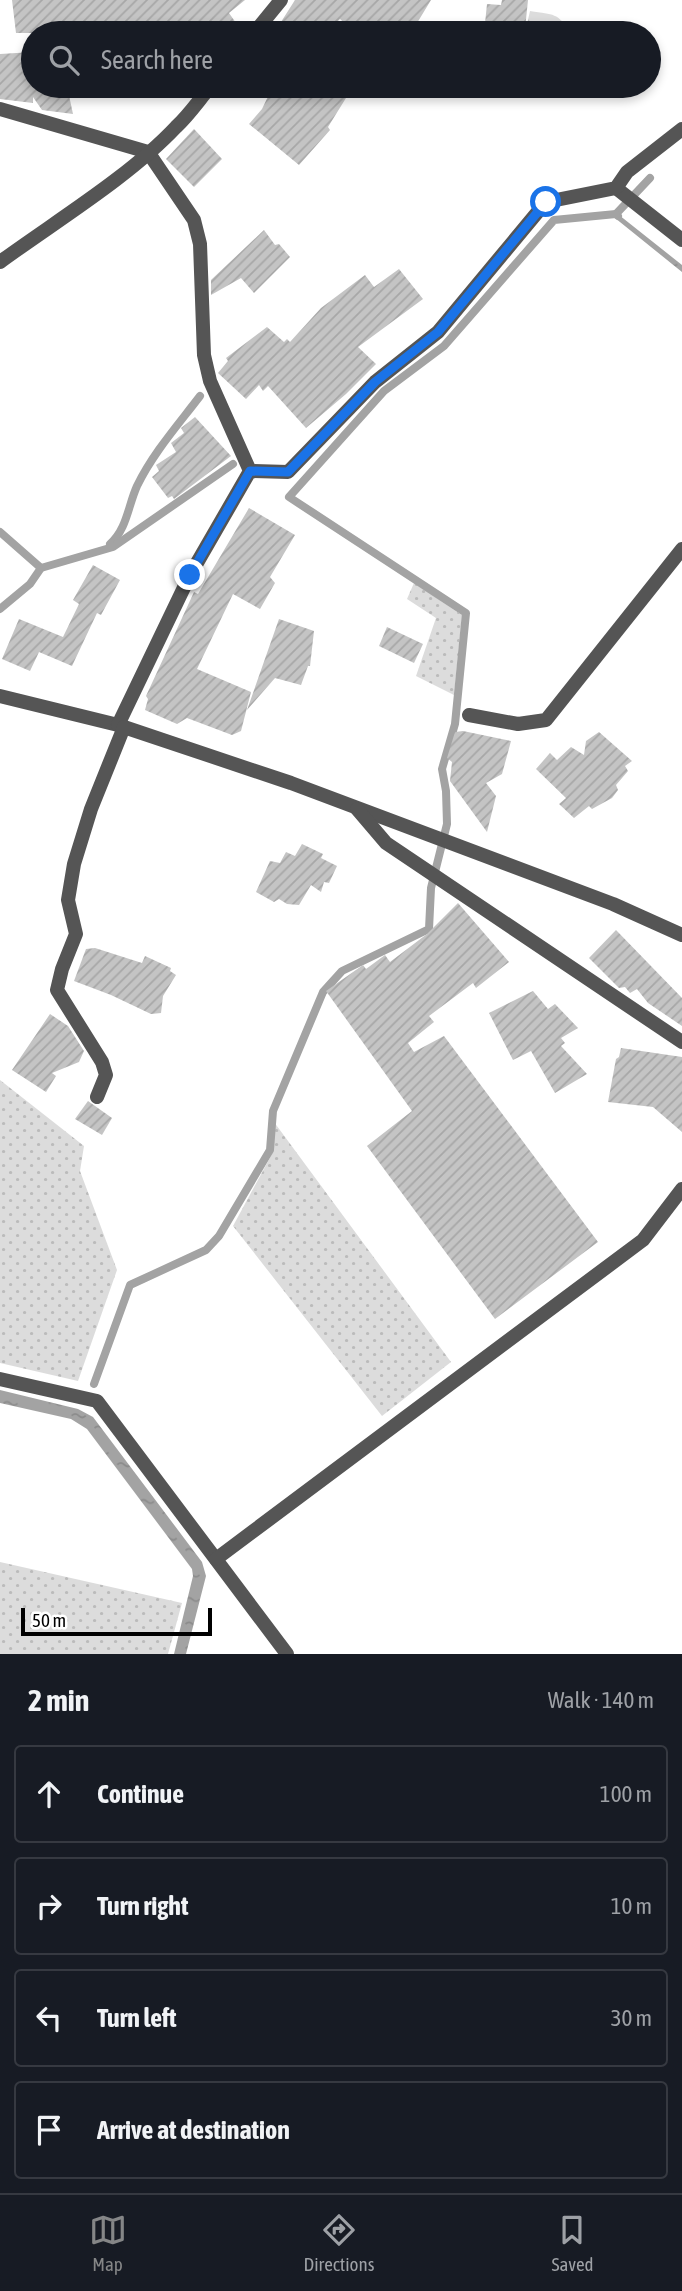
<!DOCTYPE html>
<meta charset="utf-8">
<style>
:root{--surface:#171b24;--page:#20242c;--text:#f1f3f6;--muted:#9ea1a6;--line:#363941;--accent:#858687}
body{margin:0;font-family:"Asap Condensed",sans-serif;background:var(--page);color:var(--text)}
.scale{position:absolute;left:21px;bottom:18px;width:191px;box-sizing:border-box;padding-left:7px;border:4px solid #000;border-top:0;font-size:19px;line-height:24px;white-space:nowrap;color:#000;-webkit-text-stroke:5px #fff;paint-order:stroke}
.stop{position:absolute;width:21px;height:21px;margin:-16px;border:5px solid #1a73e8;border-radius:50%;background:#fff}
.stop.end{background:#1a73e8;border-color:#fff;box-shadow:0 2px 7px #0008}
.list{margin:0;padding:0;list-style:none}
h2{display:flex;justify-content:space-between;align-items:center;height:91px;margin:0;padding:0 28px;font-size:30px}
h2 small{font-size:23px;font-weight:400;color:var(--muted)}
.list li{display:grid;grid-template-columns:46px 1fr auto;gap:21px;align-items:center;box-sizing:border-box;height:98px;margin:0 14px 14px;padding:0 14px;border:2px solid var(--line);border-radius:7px}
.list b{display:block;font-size:26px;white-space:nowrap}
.list em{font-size:23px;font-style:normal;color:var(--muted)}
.icon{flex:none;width:38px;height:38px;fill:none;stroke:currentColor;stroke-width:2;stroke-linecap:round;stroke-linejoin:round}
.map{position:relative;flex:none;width:682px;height:1654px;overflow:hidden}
.search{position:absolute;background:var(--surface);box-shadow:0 4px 10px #0003;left:21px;right:21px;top:21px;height:77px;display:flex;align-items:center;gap:18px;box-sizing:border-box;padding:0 24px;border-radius:38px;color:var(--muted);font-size:26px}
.sheet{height:539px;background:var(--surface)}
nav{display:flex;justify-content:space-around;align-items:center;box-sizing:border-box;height:98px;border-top:2px solid var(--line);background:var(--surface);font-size:19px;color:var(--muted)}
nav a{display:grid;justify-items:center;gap:4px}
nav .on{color:var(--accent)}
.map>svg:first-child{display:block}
.grass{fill:url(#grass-dots)}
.forest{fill:url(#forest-firs)}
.water{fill:url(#water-ripples)}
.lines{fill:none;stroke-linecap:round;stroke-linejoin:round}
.stream{stroke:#a3a3a3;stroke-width:8}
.building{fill:url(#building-hatch)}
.street{stroke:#555;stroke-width:14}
.route{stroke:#1a73e8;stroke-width:9}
</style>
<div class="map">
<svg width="682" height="1654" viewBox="0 0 682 1654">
<defs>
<pattern id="grass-dots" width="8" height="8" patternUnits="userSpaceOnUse" patternTransform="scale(1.75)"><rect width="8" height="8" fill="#dcdcdc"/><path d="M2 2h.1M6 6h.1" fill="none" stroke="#bbb" stroke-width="1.8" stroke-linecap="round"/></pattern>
<pattern id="forest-firs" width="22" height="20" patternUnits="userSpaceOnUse" patternTransform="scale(1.75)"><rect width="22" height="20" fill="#dcdcdc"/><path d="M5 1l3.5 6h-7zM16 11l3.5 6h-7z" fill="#bbb"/></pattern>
<pattern id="water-ripples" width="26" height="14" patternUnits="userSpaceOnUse" patternTransform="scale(1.75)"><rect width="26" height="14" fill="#a3a3a3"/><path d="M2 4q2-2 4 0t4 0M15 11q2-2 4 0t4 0" fill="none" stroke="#8b8b8b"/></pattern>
<pattern id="building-hatch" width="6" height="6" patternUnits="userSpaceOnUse" patternTransform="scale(1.75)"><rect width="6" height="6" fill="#c4c4c4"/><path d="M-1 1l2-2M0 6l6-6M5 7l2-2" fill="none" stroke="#a7a7a7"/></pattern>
</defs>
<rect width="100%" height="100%" fill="#fff"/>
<g class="grass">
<path d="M 414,583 L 462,615 L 454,695 L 416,676 L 436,618 L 407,599 Z"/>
<path d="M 0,1080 L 84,1146 L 80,1171 L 117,1270 L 78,1381 L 0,1363 Z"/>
<path d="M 274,1122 L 451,1362 L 382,1416 L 233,1226 L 272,1154 Z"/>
<path d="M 0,1562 L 182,1603 L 168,1654 L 0,1654 Z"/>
</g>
<path class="forest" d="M 530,11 C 555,15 556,12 572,33 L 525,33 Z"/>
<g class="water">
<path d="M 617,209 L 619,215 L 682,265 L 682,272 L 615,218 L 613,212 Z"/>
<path d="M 0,1390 L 78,1409 L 93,1417 L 202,1562 L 206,1576 L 186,1654 L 174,1654 L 193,1576 L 192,1569 L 87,1429 L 71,1419 L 0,1403 Z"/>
</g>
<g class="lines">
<g class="stream">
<path d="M 618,216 L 616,214 L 650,178"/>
<path d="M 0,532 L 41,568"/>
<path d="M 110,544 C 127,529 128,506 137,486 C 153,453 178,425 200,396"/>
<path d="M 0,609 L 30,584 L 41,568 L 113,547 L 233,464"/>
<path d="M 94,1384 L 130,1285 L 206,1250 L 219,1236 L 270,1150 L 273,1111 L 323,992 L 342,971 L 429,929 L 431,888 L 447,824 L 446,791 L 442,769 L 455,724 L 466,613 L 289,497 L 384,391 L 444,346 L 554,220 L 616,214"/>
</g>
</g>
<g class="building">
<path d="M 12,0 L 245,0 L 229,13 L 243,33 L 16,33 Z"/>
<path d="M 295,0 L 431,0 L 411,33 L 355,33 L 340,19 L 326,33 L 274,33 Z"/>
<path d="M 502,0 L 528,0 L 525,29 L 520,29 L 519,33 L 484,33 L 487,4 L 501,5 Z"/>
<path d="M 33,52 L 33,86 L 67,86 L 73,114 L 42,110 L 33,97 L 33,103 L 0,99 L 0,54 Z"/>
<path d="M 273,86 L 327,86 L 346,98 L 328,127 L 330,130 L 299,165 L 249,124 L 262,109 Z"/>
<path d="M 194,129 L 222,159 L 194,187 L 166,159 Z"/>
<path d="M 264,230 L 275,245 L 279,244 L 290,257 L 254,293 L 241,278 L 211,295 L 211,280 Z"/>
<path d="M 399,269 L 423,299 L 358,347 L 376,364 L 346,394 L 306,428 L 268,386 L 263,391 L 259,385 L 246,399 L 218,373 L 228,361 L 226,358 L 267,327 L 284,342 L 287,339 L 290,342 L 321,308 L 365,275 L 374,287 Z"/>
<path d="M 195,417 L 231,456 L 174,499 L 172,496 L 168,498 L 152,477 L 159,471 L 156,465 L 176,452 L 171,443 L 184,433 L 181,428 Z"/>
<path d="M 249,508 L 295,535 L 270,577 L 275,583 L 260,609 L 233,594 L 197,669 L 251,692 L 241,731 L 232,735 L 187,718 L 177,724 L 145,710 L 148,699 L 146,696 L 194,592 L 198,594 Z"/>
<path d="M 93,565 L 120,580 L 101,615 L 97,613 L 72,666 L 39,652 L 30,671 L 2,659 L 19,619 L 63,637 L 79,604 L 73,600 Z"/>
<path d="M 279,619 L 314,631 L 310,666 L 308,666 L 301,685 L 275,678 L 247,710 Z"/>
<path d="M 387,627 L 423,644 L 414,663 L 379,646 Z"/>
<path d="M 463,731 L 511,741 L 502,774 L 486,783 L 496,796 L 487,832 L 450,781 L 452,762 L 447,758 L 455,732 Z"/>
<path d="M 599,732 L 632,761 L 625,766 L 628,771 L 616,785 L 618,790 L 612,798 L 592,809 L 589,806 L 574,818 L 559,804 L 566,798 L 536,769 L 550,753 L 557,760 L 571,747 L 584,755 L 586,741 Z"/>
<path d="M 302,844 L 323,854 L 321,858 L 337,866 L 329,883 L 324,882 L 321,892 L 311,885 L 299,905 L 287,904 L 279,899 L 274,902 L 256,892 L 270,861 L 280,863 L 286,852 L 295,856 Z"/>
<path d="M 458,903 L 509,962 L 476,988 L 473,983 L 429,1016 L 434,1022 L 408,1043 L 414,1052 L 444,1036 L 598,1242 L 495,1319 L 367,1146 L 412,1111 L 326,991 L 363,965 L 366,969 L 385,955 L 390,962 L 427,934 Z"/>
<path d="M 616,930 L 682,998 L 682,1026 L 648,1003 L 637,989 L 630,993 L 625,987 L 619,988 L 589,958 Z"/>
<path d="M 95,948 L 142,963 L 145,956 L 171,968 L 170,971 L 176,975 L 163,996 L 161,1013 L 151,1014 L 111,995 L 74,981 L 86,949 Z"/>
<path d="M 533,991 L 548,1009 L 555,1004 L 578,1028 L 561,1038 L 565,1043 L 561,1046 L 587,1074 L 555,1093 L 531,1051 L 513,1060 L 489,1013 Z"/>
<path d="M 50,1014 L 68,1026 L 84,1051 L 79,1062 L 52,1073 L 56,1076 L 46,1092 L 12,1070 Z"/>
<path d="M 621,1048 L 682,1057 L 682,1132 L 653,1107 L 608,1102 L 616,1059 L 619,1057 Z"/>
<path d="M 88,1101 L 112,1118 L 102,1135 L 75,1119 Z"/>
</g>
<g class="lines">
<g class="street">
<path d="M 254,33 L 281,0"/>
<path d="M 0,109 L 148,152 L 194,220 L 200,244 L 204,355 L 210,381 L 250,471"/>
<path d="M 616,188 L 682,240"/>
<path d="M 0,262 C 56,221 129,177 176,127 C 189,115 199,100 211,86"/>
<path d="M 0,696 L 118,725 L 291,783 L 613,904 L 682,935"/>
<path d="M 469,715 L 518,724 L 546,720 L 682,549"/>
<path d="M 118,725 L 190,575 L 250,471 L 288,472 L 375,382 L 438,332 L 546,202 L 616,188 L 627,172 L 682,129"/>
<path d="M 357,809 L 386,843 L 682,1042"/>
<path d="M 97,1097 L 106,1075 L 102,1062 L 57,990 L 62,969 L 76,934 L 68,900 L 74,864 L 91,809 L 124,727"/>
<path d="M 0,1379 L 97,1401 L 287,1654"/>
<path d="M 216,1559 L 643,1240 L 682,1189"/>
</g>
</g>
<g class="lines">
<path class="route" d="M 190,575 L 250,471 L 288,472 L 375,382 L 438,332 L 546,202"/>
</g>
</svg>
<div class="scale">50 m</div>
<div class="stop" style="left:546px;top:202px"></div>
<div class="stop end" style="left:190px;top:575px"></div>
<div class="search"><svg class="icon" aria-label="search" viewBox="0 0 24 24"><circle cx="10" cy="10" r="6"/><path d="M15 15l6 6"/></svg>Search here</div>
</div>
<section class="sheet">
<h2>2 min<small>Walk · 140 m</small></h2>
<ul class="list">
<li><svg class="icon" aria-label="ahead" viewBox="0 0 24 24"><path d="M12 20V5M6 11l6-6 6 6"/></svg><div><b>Continue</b></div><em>100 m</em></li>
<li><svg class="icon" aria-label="right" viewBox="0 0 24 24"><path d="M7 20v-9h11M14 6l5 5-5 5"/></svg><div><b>Turn right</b></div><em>10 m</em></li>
<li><svg class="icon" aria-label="left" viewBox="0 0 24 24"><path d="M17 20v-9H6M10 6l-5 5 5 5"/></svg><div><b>Turn left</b></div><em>30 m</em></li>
<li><svg class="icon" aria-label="arrive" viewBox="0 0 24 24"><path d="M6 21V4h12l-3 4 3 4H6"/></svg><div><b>Arrive at destination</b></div></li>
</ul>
</section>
<nav>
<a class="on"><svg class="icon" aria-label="map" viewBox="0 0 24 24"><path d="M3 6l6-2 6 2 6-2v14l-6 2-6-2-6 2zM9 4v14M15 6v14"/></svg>Map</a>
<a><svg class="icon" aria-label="directions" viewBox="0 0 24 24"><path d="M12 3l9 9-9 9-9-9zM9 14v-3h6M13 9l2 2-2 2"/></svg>Directions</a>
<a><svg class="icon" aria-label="saved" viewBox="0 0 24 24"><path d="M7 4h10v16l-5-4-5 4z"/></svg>Saved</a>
</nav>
